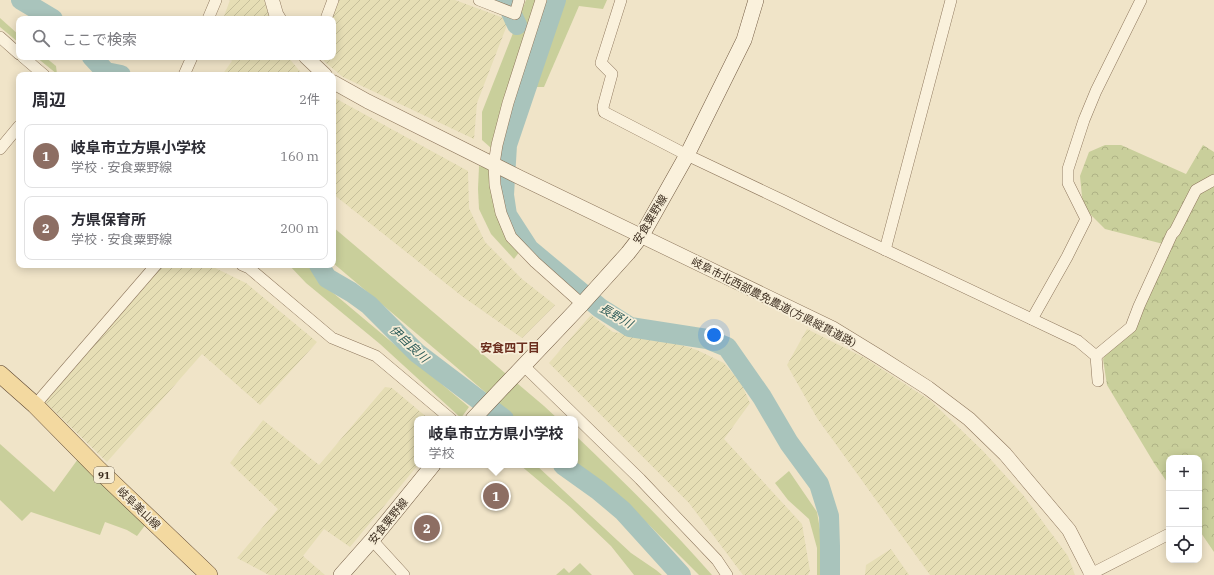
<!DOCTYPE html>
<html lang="ja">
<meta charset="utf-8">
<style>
:root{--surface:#fff;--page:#f2f2f3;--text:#2b2b33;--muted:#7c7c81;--line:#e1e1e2;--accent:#9e2a2b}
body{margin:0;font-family:"IBM Plex Serif","Noto Sans JP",serif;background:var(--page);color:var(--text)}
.controls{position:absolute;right:12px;bottom:12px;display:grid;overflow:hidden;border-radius:8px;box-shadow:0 2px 10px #0003}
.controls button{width:36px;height:36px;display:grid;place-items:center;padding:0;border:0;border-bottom:1px solid var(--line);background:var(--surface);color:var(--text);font:20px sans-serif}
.you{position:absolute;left:714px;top:335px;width:14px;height:14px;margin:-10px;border:3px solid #fff;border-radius:50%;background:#1a73e8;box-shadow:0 0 0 6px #1a73e833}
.badge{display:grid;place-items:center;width:26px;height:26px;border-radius:50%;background:var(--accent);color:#fff;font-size:13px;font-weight:700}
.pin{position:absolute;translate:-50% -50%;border:2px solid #fff;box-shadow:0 1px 4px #0006}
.popup{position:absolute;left:414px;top:416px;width:164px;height:52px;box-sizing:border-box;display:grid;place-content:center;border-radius:8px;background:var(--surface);filter:drop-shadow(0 1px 3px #0005);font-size:13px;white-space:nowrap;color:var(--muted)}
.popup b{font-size:15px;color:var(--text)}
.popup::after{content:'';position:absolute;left:50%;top:100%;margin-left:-8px;border:8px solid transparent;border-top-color:var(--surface)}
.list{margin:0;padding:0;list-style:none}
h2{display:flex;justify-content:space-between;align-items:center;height:52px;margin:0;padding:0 16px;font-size:17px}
h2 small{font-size:13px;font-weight:400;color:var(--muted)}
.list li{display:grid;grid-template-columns:26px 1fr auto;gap:12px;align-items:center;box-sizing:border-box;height:64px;margin:0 8px 8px;padding:0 8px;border:1px solid var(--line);border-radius:8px}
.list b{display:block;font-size:15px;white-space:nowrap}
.list p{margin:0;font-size:13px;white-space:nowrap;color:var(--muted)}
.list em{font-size:13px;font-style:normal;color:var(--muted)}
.icon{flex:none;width:22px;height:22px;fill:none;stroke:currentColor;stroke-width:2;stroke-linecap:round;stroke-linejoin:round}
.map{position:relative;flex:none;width:1214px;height:575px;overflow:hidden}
.search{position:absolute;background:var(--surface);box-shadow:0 2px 10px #0003;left:16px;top:16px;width:320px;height:44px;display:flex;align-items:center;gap:10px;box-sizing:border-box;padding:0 14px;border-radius:8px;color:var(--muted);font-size:15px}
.panel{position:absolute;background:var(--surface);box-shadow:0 2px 10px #0003;left:16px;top:72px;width:320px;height:196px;border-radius:8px}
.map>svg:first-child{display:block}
.farmland{fill:url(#farmland-furrows)}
.green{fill:#c9cf9b}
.forest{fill:url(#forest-crowns)}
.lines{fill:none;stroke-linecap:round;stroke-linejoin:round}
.river{stroke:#a9c4bc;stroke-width:20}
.minor-casing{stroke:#8d765c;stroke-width:12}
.tertiary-casing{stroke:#8d765c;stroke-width:15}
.secondary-casing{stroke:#6f573f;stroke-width:16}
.primary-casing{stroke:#5b4430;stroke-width:18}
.minor{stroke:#faf1dc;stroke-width:11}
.tertiary{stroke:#faf1dc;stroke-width:14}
.secondary{stroke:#faf1dc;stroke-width:15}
.primary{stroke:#f3d9a0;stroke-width:17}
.labels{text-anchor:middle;stroke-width:3.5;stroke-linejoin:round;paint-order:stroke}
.shield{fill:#f7eed8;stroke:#756857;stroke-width:1}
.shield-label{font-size:10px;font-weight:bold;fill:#3d2e20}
.street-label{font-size:11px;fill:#3d2e20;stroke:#f7eed8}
.water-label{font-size:12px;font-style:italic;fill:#2f5d5a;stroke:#f7eed8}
.neighbourhood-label{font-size:12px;font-weight:bold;fill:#6b2e1e;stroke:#f7eed8}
</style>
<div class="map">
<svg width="1214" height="575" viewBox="0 0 1214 575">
<defs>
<pattern id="farmland-furrows" width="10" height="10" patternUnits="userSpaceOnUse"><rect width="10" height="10" fill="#e6deb5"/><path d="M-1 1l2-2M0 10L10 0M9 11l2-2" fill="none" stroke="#c6bf9b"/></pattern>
<pattern id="forest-crowns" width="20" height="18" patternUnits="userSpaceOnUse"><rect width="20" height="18" fill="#c9cf9b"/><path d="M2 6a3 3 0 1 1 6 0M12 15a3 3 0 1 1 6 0" fill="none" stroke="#aeb285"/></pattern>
</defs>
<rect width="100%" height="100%" fill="#f0e4c8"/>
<g class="farmland">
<path d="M 230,0 L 264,0 L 270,19 L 223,19 Z"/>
<path d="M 339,0 L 455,0 L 509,20 L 477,103 L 474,139 L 343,77 L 326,63 L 321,57 L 333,57 L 332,19 Z"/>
<path d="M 229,57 L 288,57 L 303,75 L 222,75 L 232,61 Z"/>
<path d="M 333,97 L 468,171 L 469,208 L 485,242 L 522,279 L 555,305 L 522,338 L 463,297 L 333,194 Z"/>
<path d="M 162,265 L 209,265 L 246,283 L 317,342 L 260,405 L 202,354 L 107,462 L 45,402 Z"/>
<path d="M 591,315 L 613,332 L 666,340 L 697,350 L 724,363 L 741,383 L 750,403 L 724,439 L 802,524 L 810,571 L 808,575 L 743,575 L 689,503 L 549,363 Z"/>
<path d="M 807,329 L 865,358 L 931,401 L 983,451 L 1023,495 L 1068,556 L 1075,575 L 930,575 L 817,418 L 787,365 Z"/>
<path d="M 385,387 L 392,388 L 429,419 L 417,419 L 417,465 L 418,465 L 350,547 L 324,529 L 303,556 L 325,575 L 269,575 L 237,558 L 278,509 L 230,463 L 263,420 L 319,465 Z"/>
<path d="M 891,549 L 909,575 L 865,575 L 866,565 Z"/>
</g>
<g class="green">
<path d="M 526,0 L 538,0 L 506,97 L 491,148 L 482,140 L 482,112 Z"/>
<path d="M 558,0 L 607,0 L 603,9 L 579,6 L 544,87 L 528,87 Z"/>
<path d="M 0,18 L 19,35 L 19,43 L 0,27 Z"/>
<path d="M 36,57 L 45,57 L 56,66 L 57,74 Z"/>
<path d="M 479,166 L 489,169 L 520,251 L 514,259 L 491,234 L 479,209 L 478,189 Z"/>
<path d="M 333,227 L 544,406 L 558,419 L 516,419 L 455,366 L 333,263 Z"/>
<path d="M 289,265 L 308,265 L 332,292 L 469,407 L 461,418 L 380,344 L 306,283 Z"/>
<path d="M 575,435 C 622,480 669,526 712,575 L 699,575 L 648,524 L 573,465 L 575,465 Z"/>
<path d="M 0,444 L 54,492 L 78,459 L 146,524 L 137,536 L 127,530 L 105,522 L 100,535 L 31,512 L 22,521 L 0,500 Z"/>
<path d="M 520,465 L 536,465 L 631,553 L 656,570 L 662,575 L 634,575 L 611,546 L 570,507 Z"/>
<path d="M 789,471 L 817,512 L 825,559 L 823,575 L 817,575 L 817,548 L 809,519 L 788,500 L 775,483 Z"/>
<path d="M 580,563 L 592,575 L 556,575 L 564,568 L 569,573 Z"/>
</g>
<path class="forest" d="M 1105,145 L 1121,145 L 1186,174 L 1203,145 L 1214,152 L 1214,552 L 1199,530 L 1199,458 L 1169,458 L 1169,485 L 1154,463 L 1107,385 L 1103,359 L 1144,300 L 1171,246 L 1105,229 L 1083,207 L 1080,176 L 1089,152 Z"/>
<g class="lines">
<g class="river">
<path d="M 21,0 L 53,19"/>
<path d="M 495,0 L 507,4 L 517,25"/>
<path d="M 556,0 L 507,145 L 504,195 L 507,215 L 529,249 L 600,308 L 630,327 L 707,339 L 727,347 L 762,397 L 789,443 L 819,484 L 829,516 L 830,546 L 830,575"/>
<path d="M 92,57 L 106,72 L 121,75"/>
<path d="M 319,265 L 327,278 L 351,292 L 369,305 L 417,353 L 504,419"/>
<path d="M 563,465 L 598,490 L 623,511 L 681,575"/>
</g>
<defs>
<g id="minor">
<path d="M 479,0 L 515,14 L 519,0"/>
<path d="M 541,0 L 508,103 L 497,145 L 494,164 L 495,185 L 501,213 L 511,237 L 535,262 L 582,304"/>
<path d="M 621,0 L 601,63 L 612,74 L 603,107 L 604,112 L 687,155 L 784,201 L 839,228 L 1078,341 L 1096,356 L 1098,381"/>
<path d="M 208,19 L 216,0"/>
<path d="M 326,19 L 333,0"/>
<path d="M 0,37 L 19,54"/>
<path d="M 23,57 L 44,75"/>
<path d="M 184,75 L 192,57"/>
<path d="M 0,149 L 19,126"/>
<path d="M 885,250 L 951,0"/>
<path d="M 242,265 L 249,268 L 332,338 L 376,356 L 451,419"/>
<path d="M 1032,319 L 1067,257 L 1086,219 L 1068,183 L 1068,169 L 1084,120 L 1096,91 L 1141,0"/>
<path d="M 1096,356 L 1131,327 L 1139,306 L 1172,234 L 1175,231 L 1196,190 L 1214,180"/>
<path d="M 524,366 L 640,479 L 717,560 L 727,575"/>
<path d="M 35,405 L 156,265"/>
<path d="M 372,540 L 404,575"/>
<path d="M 1089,575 L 1169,534"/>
</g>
<g id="tertiary">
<path d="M 272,0 L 276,14 L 279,19"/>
<path d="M 306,57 L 325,75"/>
<path d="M 333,82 L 367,101 L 519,177 L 832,328 L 881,358 L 928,388 L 969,419 L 1005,454 L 1069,530 L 1092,575"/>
</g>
<g id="secondary">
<path d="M 473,419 L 582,304 L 628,253 L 642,235 L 687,155 L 744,40 L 756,0"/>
<path d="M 341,575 L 372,540 L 433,465"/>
</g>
<path id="primary" d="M 0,374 L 35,405 L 99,470 L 209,575"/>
</defs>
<use href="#minor" class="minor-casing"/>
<use href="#tertiary" class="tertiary-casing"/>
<use href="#secondary" class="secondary-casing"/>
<use href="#primary" class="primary-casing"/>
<use href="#minor" class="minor"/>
<use href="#tertiary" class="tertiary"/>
<use href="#secondary" class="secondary"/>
<use href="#primary" class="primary"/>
</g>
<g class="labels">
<rect class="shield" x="94" y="467" width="20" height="16" rx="3"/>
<g class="shield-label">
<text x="104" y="479">91</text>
</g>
<g class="street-label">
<text transform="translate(650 219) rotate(-59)" y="4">安食粟野線</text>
<text transform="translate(774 302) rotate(27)" y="4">岐阜市北西部農免農道(方県縦貫道路)</text>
<text transform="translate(139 508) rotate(44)" y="4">岐阜美山線</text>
<text transform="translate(388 521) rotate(-51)" y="4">安食粟野線</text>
</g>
<g class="water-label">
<text transform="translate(616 316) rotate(30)" y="4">長野川</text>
<text transform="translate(409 344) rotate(43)" y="4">伊自良川</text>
</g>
<g class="neighbourhood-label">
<text x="510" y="352">安食四丁目</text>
</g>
</g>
</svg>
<div class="controls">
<button>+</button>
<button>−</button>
<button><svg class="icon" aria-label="locate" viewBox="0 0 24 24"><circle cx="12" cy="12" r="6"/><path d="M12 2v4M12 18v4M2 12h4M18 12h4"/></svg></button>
</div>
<div class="you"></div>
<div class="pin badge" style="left:496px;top:496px;background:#8d6e63">1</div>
<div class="popup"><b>岐阜市立方県小学校</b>学校</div>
<div class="pin badge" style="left:427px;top:528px;background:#8d6e63">2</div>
<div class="search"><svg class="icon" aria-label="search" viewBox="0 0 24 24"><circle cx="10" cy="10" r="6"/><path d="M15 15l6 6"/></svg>ここで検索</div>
<section class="panel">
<h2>周辺<small>2件</small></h2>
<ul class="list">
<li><span class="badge" style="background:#8d6e63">1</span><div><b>岐阜市立方県小学校</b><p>学校 · 安食粟野線</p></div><em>160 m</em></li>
<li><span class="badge" style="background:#8d6e63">2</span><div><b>方県保育所</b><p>学校 · 安食粟野線</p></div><em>200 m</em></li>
</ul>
</section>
</div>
